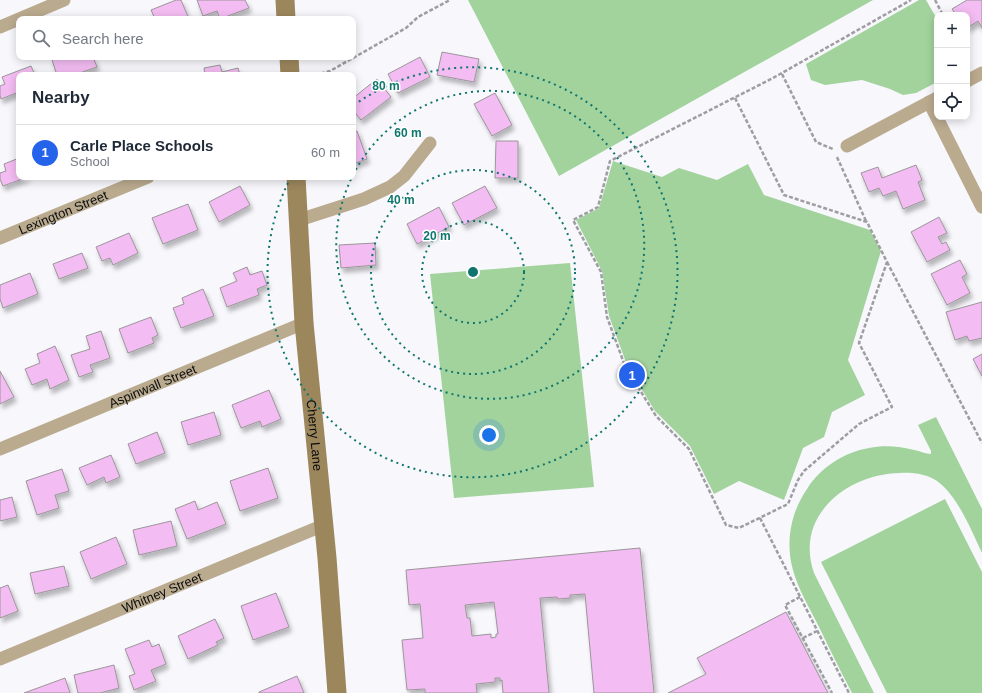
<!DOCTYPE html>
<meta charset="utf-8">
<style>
:root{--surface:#fff;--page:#f2f2f3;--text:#1f2937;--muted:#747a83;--line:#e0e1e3;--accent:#2563eb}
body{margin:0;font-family:Arial,sans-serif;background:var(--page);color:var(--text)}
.controls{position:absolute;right:12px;top:12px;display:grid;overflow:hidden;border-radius:8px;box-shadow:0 2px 10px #0003}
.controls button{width:36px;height:36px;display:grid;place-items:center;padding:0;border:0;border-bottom:1px solid var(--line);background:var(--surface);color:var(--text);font:20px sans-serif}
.you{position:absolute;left:489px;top:435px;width:14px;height:14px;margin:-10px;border:3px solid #fff;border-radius:50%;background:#1a73e8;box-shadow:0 0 0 6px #1a73e833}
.badge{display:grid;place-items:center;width:26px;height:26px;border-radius:50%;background:var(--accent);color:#fff;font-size:13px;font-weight:700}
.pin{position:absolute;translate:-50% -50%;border:2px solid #fff;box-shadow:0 1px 4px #0006}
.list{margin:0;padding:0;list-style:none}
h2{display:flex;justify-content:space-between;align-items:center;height:52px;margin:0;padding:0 16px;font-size:17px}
h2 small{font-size:13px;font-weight:400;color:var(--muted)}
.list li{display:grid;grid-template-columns:26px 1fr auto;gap:12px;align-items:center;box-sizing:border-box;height:56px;padding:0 16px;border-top:1px solid var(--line)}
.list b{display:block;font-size:15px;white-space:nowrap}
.list p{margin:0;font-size:13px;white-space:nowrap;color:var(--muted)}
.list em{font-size:13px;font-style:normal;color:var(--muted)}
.icon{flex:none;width:22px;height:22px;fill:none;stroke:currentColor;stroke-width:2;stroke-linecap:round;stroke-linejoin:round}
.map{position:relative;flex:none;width:982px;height:693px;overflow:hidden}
.search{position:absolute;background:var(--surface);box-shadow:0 2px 10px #0003;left:16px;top:16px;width:340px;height:44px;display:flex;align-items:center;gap:10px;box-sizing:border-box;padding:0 14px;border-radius:8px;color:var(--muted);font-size:15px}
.panel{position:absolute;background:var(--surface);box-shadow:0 2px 10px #0003;left:16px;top:72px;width:340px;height:108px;border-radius:8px}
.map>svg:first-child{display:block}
.green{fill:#a2d39d}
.building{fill:#f3bcf2;stroke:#9b969a;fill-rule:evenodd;filter:url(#shadow)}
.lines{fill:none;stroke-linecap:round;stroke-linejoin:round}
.path{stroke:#9e9ea2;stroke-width:2.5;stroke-dasharray:4 2;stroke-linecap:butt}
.street{stroke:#baab8f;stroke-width:13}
.secondary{stroke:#9c865c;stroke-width:19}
.ring{fill:none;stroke:#0f766e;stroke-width:2;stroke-dasharray:2 4}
.labels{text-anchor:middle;stroke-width:3;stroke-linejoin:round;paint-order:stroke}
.street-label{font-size:13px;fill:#0c0c0e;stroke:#fff}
.centre{fill:#0f766e;stroke:#fff;stroke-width:2}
.ring-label{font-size:12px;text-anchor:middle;font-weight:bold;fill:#0f766e;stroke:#fff;stroke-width:3;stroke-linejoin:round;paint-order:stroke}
</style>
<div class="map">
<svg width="982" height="693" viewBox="0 0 982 693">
<defs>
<filter id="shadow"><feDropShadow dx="2.5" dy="4.5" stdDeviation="2" flood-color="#0004"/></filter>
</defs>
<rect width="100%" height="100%" fill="#f7f7fc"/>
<g class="green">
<path d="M 468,0 L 873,0 L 559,176 Z"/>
<path d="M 919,0 L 926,0 L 937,19 L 937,82 L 916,93 L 903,95 L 890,89 L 862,80 L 825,85 L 811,80 L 806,64 Z"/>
<path d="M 613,161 L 662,177 L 679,168 L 717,180 L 748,164 L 764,195 L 870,230 L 881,251 L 848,360 L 865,395 L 832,412 L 824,437 L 803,448 L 784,500 L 739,481 L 714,494 L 690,446 L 655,411 L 627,365 L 609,316 L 602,271 L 576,220 L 599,208 Z"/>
<path d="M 570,263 L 594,487 L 454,498 L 430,274 Z"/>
<path d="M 936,417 L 982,509 L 982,553 C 971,530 958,496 937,481 C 927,474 912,472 900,473 C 847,474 794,516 814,573 L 874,693 L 852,693 C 840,670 829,648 818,625 C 809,607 798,589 793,570 C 785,542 791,512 807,489 C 820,468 844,452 869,448 C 883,445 900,446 914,450 C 920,451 926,454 931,454 L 931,451 L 918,425 Z"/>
<path d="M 945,499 L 982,572 L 982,693 L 887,693 L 821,562 Z"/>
</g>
<g class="building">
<path d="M 176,0 L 181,0 L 189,19 L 155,19 L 151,10 Z"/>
<path d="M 197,0 L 245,0 L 249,8 L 220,19 L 217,11 L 203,16 Z"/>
<path d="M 967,0 L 982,0 L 982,28 L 978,21 L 967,28 L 967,15 L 956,15 L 952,9 Z"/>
<path d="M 442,52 L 479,59 L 474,82 L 437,75 Z"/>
<path d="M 51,57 L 93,57 L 97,67 L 74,75 L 57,75 Z"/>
<path d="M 420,57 L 430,77 L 398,93 L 388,74 Z"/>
<path d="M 220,65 L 222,72 L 238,68 L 240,75 L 205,75 L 204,68 Z"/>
<path d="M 31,66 L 35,75 L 19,75 L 19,92 L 1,99 L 0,96 L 0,86 L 5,84 L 2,77 Z"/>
<path d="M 377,79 L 391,97 L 361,120 L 353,110 L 353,98 Z"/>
<path d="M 495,93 L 512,125 L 492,136 L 474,104 Z"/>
<path d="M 357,131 L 367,159 L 353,164 L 353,132 Z"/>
<path d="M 496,141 L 518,141 L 518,178 L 495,178 Z"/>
<path d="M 19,158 L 19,177 L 28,177 L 3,186 L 0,179 L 0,173 L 6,171 L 4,164 Z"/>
<path d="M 916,165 L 922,180 L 918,182 L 925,200 L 903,209 L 896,191 L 883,196 L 879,188 L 869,192 L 861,173 L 878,167 L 882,178 Z"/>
<path d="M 240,186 L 250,205 L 219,222 L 209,202 Z"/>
<path d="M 485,186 L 497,208 L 464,225 L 452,203 Z"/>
<path d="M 188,204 L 198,230 L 163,244 L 152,218 Z"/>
<path d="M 439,207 L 449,227 L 417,244 L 407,224 Z"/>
<path d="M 939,217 L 947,233 L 938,237 L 942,244 L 946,242 L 950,250 L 927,262 L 911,232 Z"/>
<path d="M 129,233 L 138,253 L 113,265 L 110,258 L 102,261 L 96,247 Z"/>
<path d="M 375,243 L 376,265 L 341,268 L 339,245 Z"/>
<path d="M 82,253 L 88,268 L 59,279 L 53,264 Z"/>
<path d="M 960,260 L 967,274 L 962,277 L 970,293 L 947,305 L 931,274 Z"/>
<path d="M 247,267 L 250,275 L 262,271 L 267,285 L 257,289 L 259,295 L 227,307 L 220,288 L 237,281 L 233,273 Z"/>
<path d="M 30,273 L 38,294 L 3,308 L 0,299 L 0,285 Z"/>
<path d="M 203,289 L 214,316 L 181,328 L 173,308 L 184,304 L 182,298 Z"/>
<path d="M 982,302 L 982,338 L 969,341 L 967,336 L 955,340 L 946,312 Z"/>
<path d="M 151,317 L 158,335 L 152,338 L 154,343 L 128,353 L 119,329 Z"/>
<path d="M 101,331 L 110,358 L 90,365 L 93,372 L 79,377 L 71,355 L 90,349 L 86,336 Z"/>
<path d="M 55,346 L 69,380 L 50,389 L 47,379 L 32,385 L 25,369 L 40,363 L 37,354 Z"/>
<path d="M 982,354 L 982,376 L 973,359 Z"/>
<path d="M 0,371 L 14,397 L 0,404 Z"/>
<path d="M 269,390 L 281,419 L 262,427 L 260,421 L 241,428 L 232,405 Z"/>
<path d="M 214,412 L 221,435 L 188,445 L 181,422 Z"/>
<path d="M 157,432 L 165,453 L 136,464 L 128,444 Z"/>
<path d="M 111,455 L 120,477 L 106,483 L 104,477 L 87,485 L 79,468 Z"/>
<path d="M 268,468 L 278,498 L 240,511 L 230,481 Z"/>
<path d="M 62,469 L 69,491 L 55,495 L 59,508 L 37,515 L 26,481 Z"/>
<path d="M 12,497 L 17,517 L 0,521 L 0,500 Z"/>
<path d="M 195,501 L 198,510 L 217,502 L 226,524 L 187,539 L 175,509 Z"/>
<path d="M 171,521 L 177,546 L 139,555 L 133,530 Z"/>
<path d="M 116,537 L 127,564 L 91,579 L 80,552 Z"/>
<path d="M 640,548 L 654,693 L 594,693 L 585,594 L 570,595 L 570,598 L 558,599 L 557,597 L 540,598 L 549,693 L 503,693 L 502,680 L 500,681 L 500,678 L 495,678 L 495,682 L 476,684 L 477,693 L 425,693 L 425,689 L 407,690 L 402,640 L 423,638 L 420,604 L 409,605 L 406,570 ZM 494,602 L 498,634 L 496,634 L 496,637 L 491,638 L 491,634 L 472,636 L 470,618 L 467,618 L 465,605 Z"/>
<path d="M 64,566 L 69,586 L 35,594 L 30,573 Z"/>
<path d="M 8,585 L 18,611 L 0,618 L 0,588 Z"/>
<path d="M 276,593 L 289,627 L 253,640 L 241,606 Z"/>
<path d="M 786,612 L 828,693 L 668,693 L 706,674 L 697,658 Z"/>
<path d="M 215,619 L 224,638 L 216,642 L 218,645 L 188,659 L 178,636 Z"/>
<path d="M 149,640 L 152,647 L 159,644 L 166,664 L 151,670 L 156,681 L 134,690 L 129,676 L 135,674 L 125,649 Z"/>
<path d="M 114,665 L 119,688 L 100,693 L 78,693 L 74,675 Z"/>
<path d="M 297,676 L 304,693 L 259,693 L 259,692 Z"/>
<path d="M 65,678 L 70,693 L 24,693 Z"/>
</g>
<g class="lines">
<g class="path">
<path d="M 935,0 L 943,15"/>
<path d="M 782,74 L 816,142 L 833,149"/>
<path d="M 315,75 L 330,71 L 406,28 L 418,17 L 450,0"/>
<path d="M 735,98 L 784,195 L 867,222 L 887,262 L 859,343 L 892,407 L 859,424 L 804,471 L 798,480 L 788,504 L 739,528 L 726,525 L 689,449 L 656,416 L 625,366 L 607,317 L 601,272 L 573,220 L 598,207 L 610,161 L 773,78 L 911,0"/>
<path d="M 837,157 L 866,221"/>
<path d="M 887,262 L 982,443"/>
<path d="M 760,518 L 849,693"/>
<path d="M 800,597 L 785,605 L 832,693"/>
<path d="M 803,638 L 817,631"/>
</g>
<g class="street">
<path d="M 0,27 L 64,0"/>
<path d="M 967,81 L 982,73"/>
<path d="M 929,102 L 982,207"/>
<path d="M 847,146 L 937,98"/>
<path d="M 299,220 L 364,199 L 390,187 L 404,176 L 430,143"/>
<path id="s1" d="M 0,238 L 148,177"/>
<path id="s2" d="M 0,449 L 304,323"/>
<path id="s3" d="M 0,659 L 324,525"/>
</g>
<g class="secondary">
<path d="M 285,0 L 286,19"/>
<path d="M 289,57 L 290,75"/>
<path id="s4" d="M 296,177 L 304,323 L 327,558 L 337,693"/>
</g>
</g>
<g class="ring">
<circle cx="473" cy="272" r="51"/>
<circle cx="473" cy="272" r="102"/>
<path d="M353 175A154 154 0 1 1 352 177"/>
<path d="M354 105A205 205 0 1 1 291 177"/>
</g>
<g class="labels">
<g class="street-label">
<text dy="5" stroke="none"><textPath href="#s1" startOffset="68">Lexington Street</textPath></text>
<text dy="5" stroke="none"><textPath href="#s2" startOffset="165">Aspinwall Street</textPath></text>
<text dy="5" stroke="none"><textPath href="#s4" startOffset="259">Cherry Lane</textPath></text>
<text dy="5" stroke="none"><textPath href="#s3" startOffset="175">Whitney Street</textPath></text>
</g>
</g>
<circle cx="473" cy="272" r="6" class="centre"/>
<g class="ring-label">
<text x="386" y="90">80 m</text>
<text x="408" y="137">60 m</text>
<text x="401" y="204">40 m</text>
<text x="437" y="240">20 m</text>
</g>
</svg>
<div class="controls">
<button>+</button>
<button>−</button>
<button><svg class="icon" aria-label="locate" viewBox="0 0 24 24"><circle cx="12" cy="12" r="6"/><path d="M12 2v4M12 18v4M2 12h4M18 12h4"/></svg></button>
</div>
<div class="you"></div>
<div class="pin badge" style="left:632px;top:375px">1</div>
<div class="search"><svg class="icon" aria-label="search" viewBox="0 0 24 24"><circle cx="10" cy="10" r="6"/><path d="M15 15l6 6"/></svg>Search here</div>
<section class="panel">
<h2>Nearby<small></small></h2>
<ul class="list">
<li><span class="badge">1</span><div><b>Carle Place Schools</b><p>School</p></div><em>60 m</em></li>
</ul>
</section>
</div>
